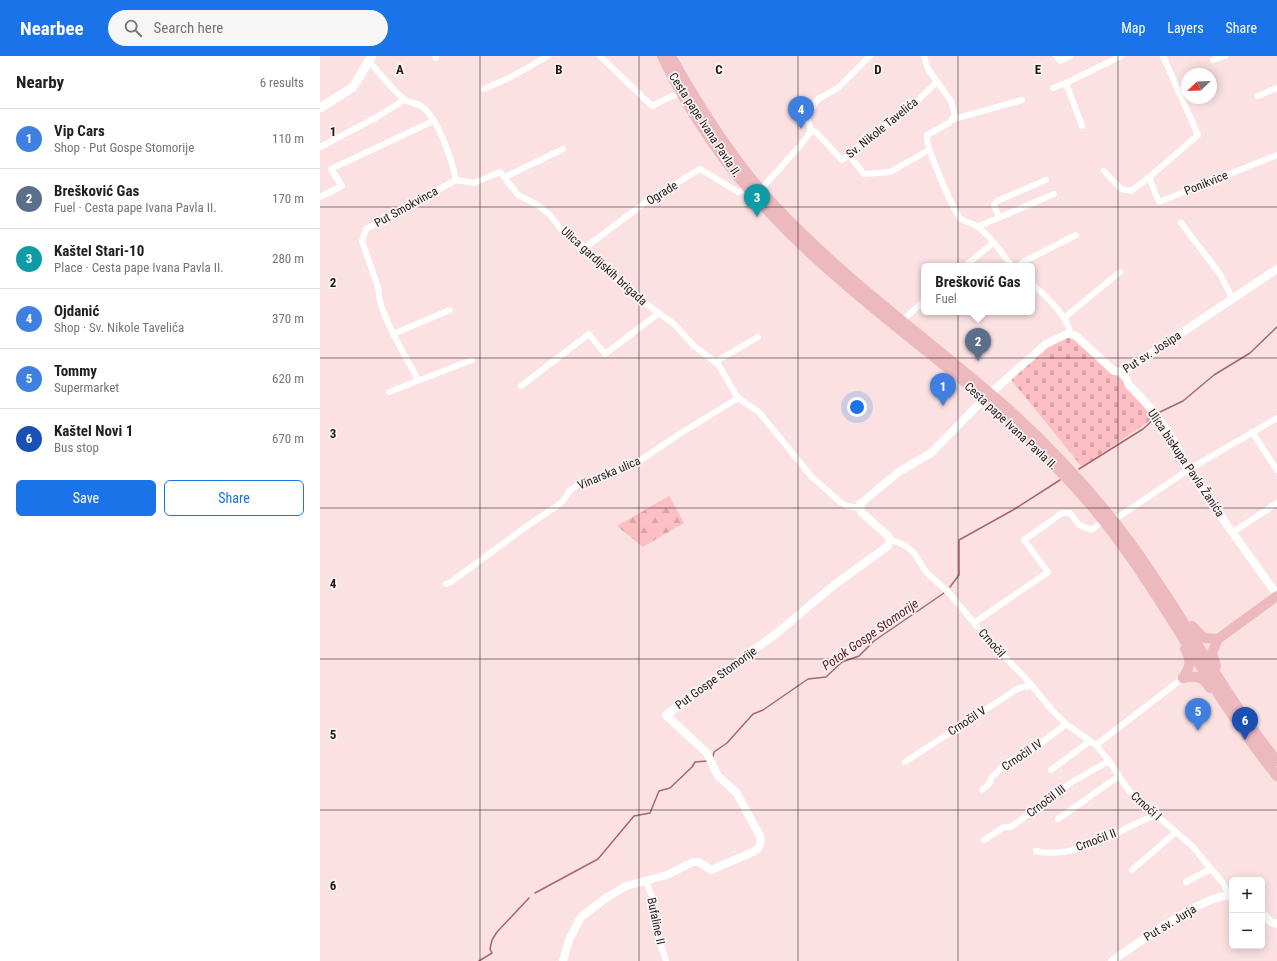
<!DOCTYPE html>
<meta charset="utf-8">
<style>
:root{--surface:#fff;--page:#f6f6f6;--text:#202124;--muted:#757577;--line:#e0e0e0;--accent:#1a73e8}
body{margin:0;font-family:"Roboto Condensed",sans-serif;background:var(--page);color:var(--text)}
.controls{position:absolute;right:12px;bottom:12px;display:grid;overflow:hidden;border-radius:6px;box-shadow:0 2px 10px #0003}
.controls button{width:36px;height:36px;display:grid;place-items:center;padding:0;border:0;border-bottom:1px solid var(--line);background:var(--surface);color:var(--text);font:20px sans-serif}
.compass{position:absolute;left:861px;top:12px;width:36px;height:36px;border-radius:50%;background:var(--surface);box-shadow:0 2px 10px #0003;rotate:247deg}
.you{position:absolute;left:537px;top:351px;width:14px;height:14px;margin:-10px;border:3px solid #fff;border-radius:50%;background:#1a73e8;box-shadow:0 0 0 6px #1a73e833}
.badge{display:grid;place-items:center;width:26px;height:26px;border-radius:50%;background:var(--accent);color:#fff;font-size:13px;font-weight:700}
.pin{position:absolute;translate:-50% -33px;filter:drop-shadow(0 1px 2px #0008)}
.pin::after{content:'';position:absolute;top:21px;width:14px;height:12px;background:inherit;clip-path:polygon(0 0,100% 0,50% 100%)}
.popup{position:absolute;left:601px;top:207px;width:114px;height:52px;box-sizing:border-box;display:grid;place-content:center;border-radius:6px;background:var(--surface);filter:drop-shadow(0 1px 3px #0005);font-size:13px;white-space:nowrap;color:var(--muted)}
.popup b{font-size:15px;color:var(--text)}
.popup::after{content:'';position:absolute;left:50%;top:100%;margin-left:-8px;border:8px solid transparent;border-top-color:var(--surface)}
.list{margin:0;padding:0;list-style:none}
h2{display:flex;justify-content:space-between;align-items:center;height:52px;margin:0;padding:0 16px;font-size:17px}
h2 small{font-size:13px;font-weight:400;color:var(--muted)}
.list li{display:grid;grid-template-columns:26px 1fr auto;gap:12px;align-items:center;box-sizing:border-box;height:60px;padding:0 16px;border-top:1px solid var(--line)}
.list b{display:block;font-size:15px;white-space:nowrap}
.list p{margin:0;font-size:13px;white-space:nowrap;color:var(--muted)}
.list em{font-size:13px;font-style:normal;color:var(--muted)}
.actions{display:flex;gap:8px;padding:12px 16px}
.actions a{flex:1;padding:9px 0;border:1px solid var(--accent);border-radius:6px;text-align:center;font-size:14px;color:var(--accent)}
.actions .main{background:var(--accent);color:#fff}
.icon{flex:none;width:22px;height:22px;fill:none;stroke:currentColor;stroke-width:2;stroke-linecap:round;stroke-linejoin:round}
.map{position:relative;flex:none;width:957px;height:905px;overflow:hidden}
header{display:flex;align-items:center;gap:24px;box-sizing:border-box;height:56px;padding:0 20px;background:var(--accent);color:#fff}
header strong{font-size:19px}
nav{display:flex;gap:22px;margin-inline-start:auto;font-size:14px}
.search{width:280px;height:36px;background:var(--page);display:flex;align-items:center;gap:10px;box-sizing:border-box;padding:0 14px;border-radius:22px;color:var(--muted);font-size:15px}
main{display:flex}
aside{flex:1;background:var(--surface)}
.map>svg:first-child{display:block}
.forest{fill:url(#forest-firs)}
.cemetery{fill:url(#cemetery-stones)}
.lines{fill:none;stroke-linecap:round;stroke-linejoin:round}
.stream{stroke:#a6676d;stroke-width:1.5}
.minor{stroke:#fff;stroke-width:6}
.tertiary{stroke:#fff;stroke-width:8}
.secondary{stroke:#fff;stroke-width:9}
.primary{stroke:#ecb9be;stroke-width:10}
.grid{fill:none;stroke:#231818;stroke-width:1;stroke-opacity:0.55}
.labels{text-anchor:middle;stroke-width:3.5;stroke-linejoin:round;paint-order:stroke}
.street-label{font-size:12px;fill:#231818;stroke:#faf4f4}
.water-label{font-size:13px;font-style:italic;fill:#5d1121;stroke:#faf4f4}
.grid-label{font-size:13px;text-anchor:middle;font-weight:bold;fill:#231818;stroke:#faf4f4;stroke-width:3.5;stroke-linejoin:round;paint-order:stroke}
</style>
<header>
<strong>Nearbee</strong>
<div class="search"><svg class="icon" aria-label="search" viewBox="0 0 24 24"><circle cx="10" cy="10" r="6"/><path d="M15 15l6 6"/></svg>Search here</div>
<nav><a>Map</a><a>Layers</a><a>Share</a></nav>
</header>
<main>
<aside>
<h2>Nearby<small>6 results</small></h2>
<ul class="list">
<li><span class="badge" style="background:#3f7fe0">1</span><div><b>Vip Cars</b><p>Shop · Put Gospe Stomorije</p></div><em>110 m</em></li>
<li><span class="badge" style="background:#5c6f8a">2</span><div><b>Brešković Gas</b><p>Fuel · Cesta pape Ivana Pavla II.</p></div><em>170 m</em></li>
<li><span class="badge" style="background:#0f9aa8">3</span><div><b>Kaštel Stari-10</b><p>Place · Cesta pape Ivana Pavla II.</p></div><em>280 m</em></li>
<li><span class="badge" style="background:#3f7fe0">4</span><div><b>Ojdanić</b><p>Shop · Sv. Nikole Tavelića</p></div><em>370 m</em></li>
<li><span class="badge" style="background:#3f7fe0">5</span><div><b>Tommy</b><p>Supermarket</p></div><em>620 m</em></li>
<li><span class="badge" style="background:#1a4fb4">6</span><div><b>Kaštel Novi 1</b><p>Bus stop</p></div><em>670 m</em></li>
</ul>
<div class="actions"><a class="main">Save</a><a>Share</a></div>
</aside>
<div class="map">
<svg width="957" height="905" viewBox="0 0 957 905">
<defs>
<pattern id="forest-firs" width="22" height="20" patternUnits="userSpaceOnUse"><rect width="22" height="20" fill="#fdbfc3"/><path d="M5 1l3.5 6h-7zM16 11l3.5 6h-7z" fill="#d9a3a7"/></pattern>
<pattern id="cemetery-stones" width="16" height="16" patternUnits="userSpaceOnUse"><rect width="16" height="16" fill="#fdbfc3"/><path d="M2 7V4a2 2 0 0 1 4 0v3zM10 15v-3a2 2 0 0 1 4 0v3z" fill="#d9a3a7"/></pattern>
</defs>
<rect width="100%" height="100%" fill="#fbe1e2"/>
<path class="forest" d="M 349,440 L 364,467 L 323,491 L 297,470 Z"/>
<path class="cemetery" d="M 748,279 C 774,289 815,339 835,361 L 762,411 L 690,322 L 735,285 Z"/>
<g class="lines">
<g class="stream">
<path d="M 840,356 L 863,345 L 894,319 L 930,297 L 957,271"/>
<path d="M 759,413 L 823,373 L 834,363"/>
<path d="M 630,531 L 639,519 L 639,484 L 693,454 L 740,424"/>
<path d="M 393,701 L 394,696 L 407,687 L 433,658 L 443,654 L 488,623 L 506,621 L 522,606 L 539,600 L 554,585 L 624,537"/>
<path d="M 215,837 L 278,803 L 314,760 L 330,757 L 339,735 L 350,732 L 372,711 L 375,706 L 387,705"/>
<path d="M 159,905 L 172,897 L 170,893 L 172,884 L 177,876 L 209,842"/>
</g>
<g class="minor">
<path d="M 115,0 L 116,2"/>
<path d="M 280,0 L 332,50 L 356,38"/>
<path d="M 604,0 L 608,13 L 631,45 L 635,59 L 629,67 L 607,79 C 604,88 633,153 640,162 C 644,166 652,167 657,170 C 671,180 681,197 692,210"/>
<path d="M 736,0 L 740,5 L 750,0"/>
<path d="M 893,4 L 905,0"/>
<path d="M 49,5 C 60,17 71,33 84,43 C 88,47 96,47 101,50 C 118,61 132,104 136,124"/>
<path d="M 733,32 L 746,27"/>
<path d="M 164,33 L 191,21 L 228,0"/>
<path d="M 938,40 L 957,32"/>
<path d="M 634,63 L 702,44"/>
<path d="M 762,70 L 746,27 L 801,0"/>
<path d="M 491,75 L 496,76 L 522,104 L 569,65 L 594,48 L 617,26"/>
<path d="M 0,91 L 57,61 L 84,44"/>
<path d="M 529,99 L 544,118 L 570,116 L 609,94"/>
<path d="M 784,115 L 801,133 L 811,135 L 827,123 L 878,79 L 843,0"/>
<path d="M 185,121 L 243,93"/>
<path d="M 829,121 L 839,146 L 957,99"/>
<path d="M 136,124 L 154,127 L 180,116 L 198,139 L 216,148 L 230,159 L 244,177 L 266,191 L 278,206 L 311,237 L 354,268 L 374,290 L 398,308 L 418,342 L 439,356 L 491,420 L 520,446 L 527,450 L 540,452"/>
<path d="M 444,130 L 479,91 L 491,75 L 487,60 L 498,43 L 518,32 L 550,0"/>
<path d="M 0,141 L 22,130 L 11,113 L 109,67 L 112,63"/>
<path d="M 679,161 L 674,149 L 677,145 L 726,124"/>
<path d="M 861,167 L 900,218 L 912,242"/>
<path d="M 657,171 L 734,138"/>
<path d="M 266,191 L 326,146 L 380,113 L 418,136 L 423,134"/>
<path d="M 645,210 L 673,187"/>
<path d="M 699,210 L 703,206 L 756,179"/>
<path d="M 712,228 C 722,236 751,263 749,277"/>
<path d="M 744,262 L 800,216"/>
<path d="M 582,265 L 604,245"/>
<path d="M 73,278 L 130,254"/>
<path d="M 395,306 L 438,281"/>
<path d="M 98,324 C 89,306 56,252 59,234 L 42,185 L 46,173 L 136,124"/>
<path d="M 201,330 L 269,278 L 285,298 L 339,257"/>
<path d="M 69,336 L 152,304"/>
<path d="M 932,376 L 957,414"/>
<path d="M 794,464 L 868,414 L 957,362"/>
<path d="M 913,476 L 957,447"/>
<path d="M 570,483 L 586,490 L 594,497 L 606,516 L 629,537 L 666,581 L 709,626 L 731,653 L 746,668 L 776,689 L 789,705 L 810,736 L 872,790 L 903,827 L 909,839"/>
<path d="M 126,528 L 131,526 L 207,470 L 234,452 L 243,445 L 250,434 L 262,427 L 315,408 L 361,377 L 418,342"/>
<path d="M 654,567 L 728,516 L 704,484 L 742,457 L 750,457 L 759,469 L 772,474 L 783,465"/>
<path d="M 776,689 L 863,622"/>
<path d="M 585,706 L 697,633 L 711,629"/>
<path d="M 731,714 L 770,685"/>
<path d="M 662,734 L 669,728 L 672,721 L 686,707 L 716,691 L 746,668"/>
<path d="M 738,763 L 799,720"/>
<path d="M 664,784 L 684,771 L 691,771 L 752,726 L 789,705"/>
<path d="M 716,795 C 753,805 801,773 835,759"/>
<path d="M 812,814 L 856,776"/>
<path d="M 326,825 L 334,846 L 340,887 L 346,905"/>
<path d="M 866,826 L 891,813"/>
</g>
<g class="tertiary">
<path d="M 803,316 L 809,329 L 836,358 L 854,385 L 868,414 L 957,539"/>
<path d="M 675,333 L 726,288 L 749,277 L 756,280 L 794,315 L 803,316 L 957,213"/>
<path d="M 942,857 L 951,866 L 957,868"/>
<path d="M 243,905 L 249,884 L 261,861 L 286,842 L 306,830 L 347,819 L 373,806 L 379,806 L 391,814 L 435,795 C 440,791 442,787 440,780 L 416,736 L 398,720 L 387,697 L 346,659 L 457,577 L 514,529 L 568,490 L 570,483 L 567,479 L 541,456 L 540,448 L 580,415 L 611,397 L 660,347"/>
<path d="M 792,905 C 814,890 888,835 912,840"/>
</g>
<path class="secondary" d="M 0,52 L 33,31 L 52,0"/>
<g class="primary">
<path d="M 342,0 C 368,55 405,110 447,154 C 506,218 575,269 642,324 C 681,355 716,390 750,426 C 833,514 881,627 957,720"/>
<path d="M 351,0 C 381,54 414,106 456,151 C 529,228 615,288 694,358 C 736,397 776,440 810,486 C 862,557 902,636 957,705"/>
<path d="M 872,570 L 884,582 L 898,583"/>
<path d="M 896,610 L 892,597 L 898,583 L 957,540"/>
<path d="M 863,622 C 876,619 883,621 890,632"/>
<path d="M 863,622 C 870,612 872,604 865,593"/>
</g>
</g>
<path class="grid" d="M 160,0 L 160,905M 319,0 L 319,905M 478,0 L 478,905M 638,0 L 638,905M 798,0 L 798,905M 0,151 L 957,151M 0,302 L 957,302M 0,452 L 957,452M 0,603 L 957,603M 0,754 L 957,754"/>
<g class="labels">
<g class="street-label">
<text transform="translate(385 69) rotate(57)" y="4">Cesta pape Ivana Pavla II.</text>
<text transform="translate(562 72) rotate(-39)" y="4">Sv. Nikole Tavelića</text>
<text transform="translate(886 127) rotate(-22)" y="4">Ponikvice</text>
<text transform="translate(342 137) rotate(-32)" y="4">Ograde</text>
<text transform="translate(86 151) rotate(-29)" y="4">Put Smokvinca</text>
<text transform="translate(284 210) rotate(42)" y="4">Ulica gardijskih brigada</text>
<text transform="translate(832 296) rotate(-33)" y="4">Put sv. Josipa</text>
<text transform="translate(691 370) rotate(43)" y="4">Cesta pape Ivana Pavla II.</text>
<text transform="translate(866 407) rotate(56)" y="4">Ulica biskupa Pavla Žanića</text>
<text transform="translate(289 417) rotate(-23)" y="4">Vinarska ulica</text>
<text transform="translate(672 587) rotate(48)" y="4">Crnočil</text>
<text transform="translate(396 622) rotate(-36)" y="4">Put Gospe Stomorije</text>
<text transform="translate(647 665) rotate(-33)" y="4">Crnočil V</text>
<text transform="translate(702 699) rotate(-34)" y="4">Crnočil IV</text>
<text transform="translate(726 745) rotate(-37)" y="4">Crnočil III</text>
<text transform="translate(826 750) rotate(42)" y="4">Crnoči l</text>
<text transform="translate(776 784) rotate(-21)" y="4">Crnočil II</text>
<text transform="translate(336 865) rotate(78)" y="4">Bufaline II</text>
<text transform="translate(850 867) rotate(-31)" y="4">Put sv. Jurja</text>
</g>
<g class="water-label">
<text transform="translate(550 578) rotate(-35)" y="5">Potok Gospe Stomorije</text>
</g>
</g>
<g class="grid-label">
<text x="80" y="18">A</text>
<text x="239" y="18">B</text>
<text x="399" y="18">C</text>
<text x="558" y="18">D</text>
<text x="718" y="18">E</text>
<text x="13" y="80">1</text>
<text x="13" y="231">2</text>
<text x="13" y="382">3</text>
<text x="13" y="532">4</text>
<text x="13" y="683">5</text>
<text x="13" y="834">6</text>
</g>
</svg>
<div class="controls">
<button>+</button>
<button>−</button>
</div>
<svg class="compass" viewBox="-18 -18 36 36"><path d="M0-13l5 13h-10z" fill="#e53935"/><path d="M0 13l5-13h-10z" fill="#757577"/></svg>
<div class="you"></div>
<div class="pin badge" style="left:623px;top:350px;background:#3f7fe0">1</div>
<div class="pin badge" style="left:658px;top:305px;background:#5c6f8a">2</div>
<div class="popup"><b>Brešković Gas</b>Fuel</div>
<div class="pin badge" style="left:437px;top:161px;background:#0f9aa8">3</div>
<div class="pin badge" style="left:481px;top:73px;background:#3f7fe0">4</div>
<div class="pin badge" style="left:878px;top:675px;background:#3f7fe0">5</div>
<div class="pin badge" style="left:925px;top:684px;background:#1a4fb4">6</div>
</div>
</main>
